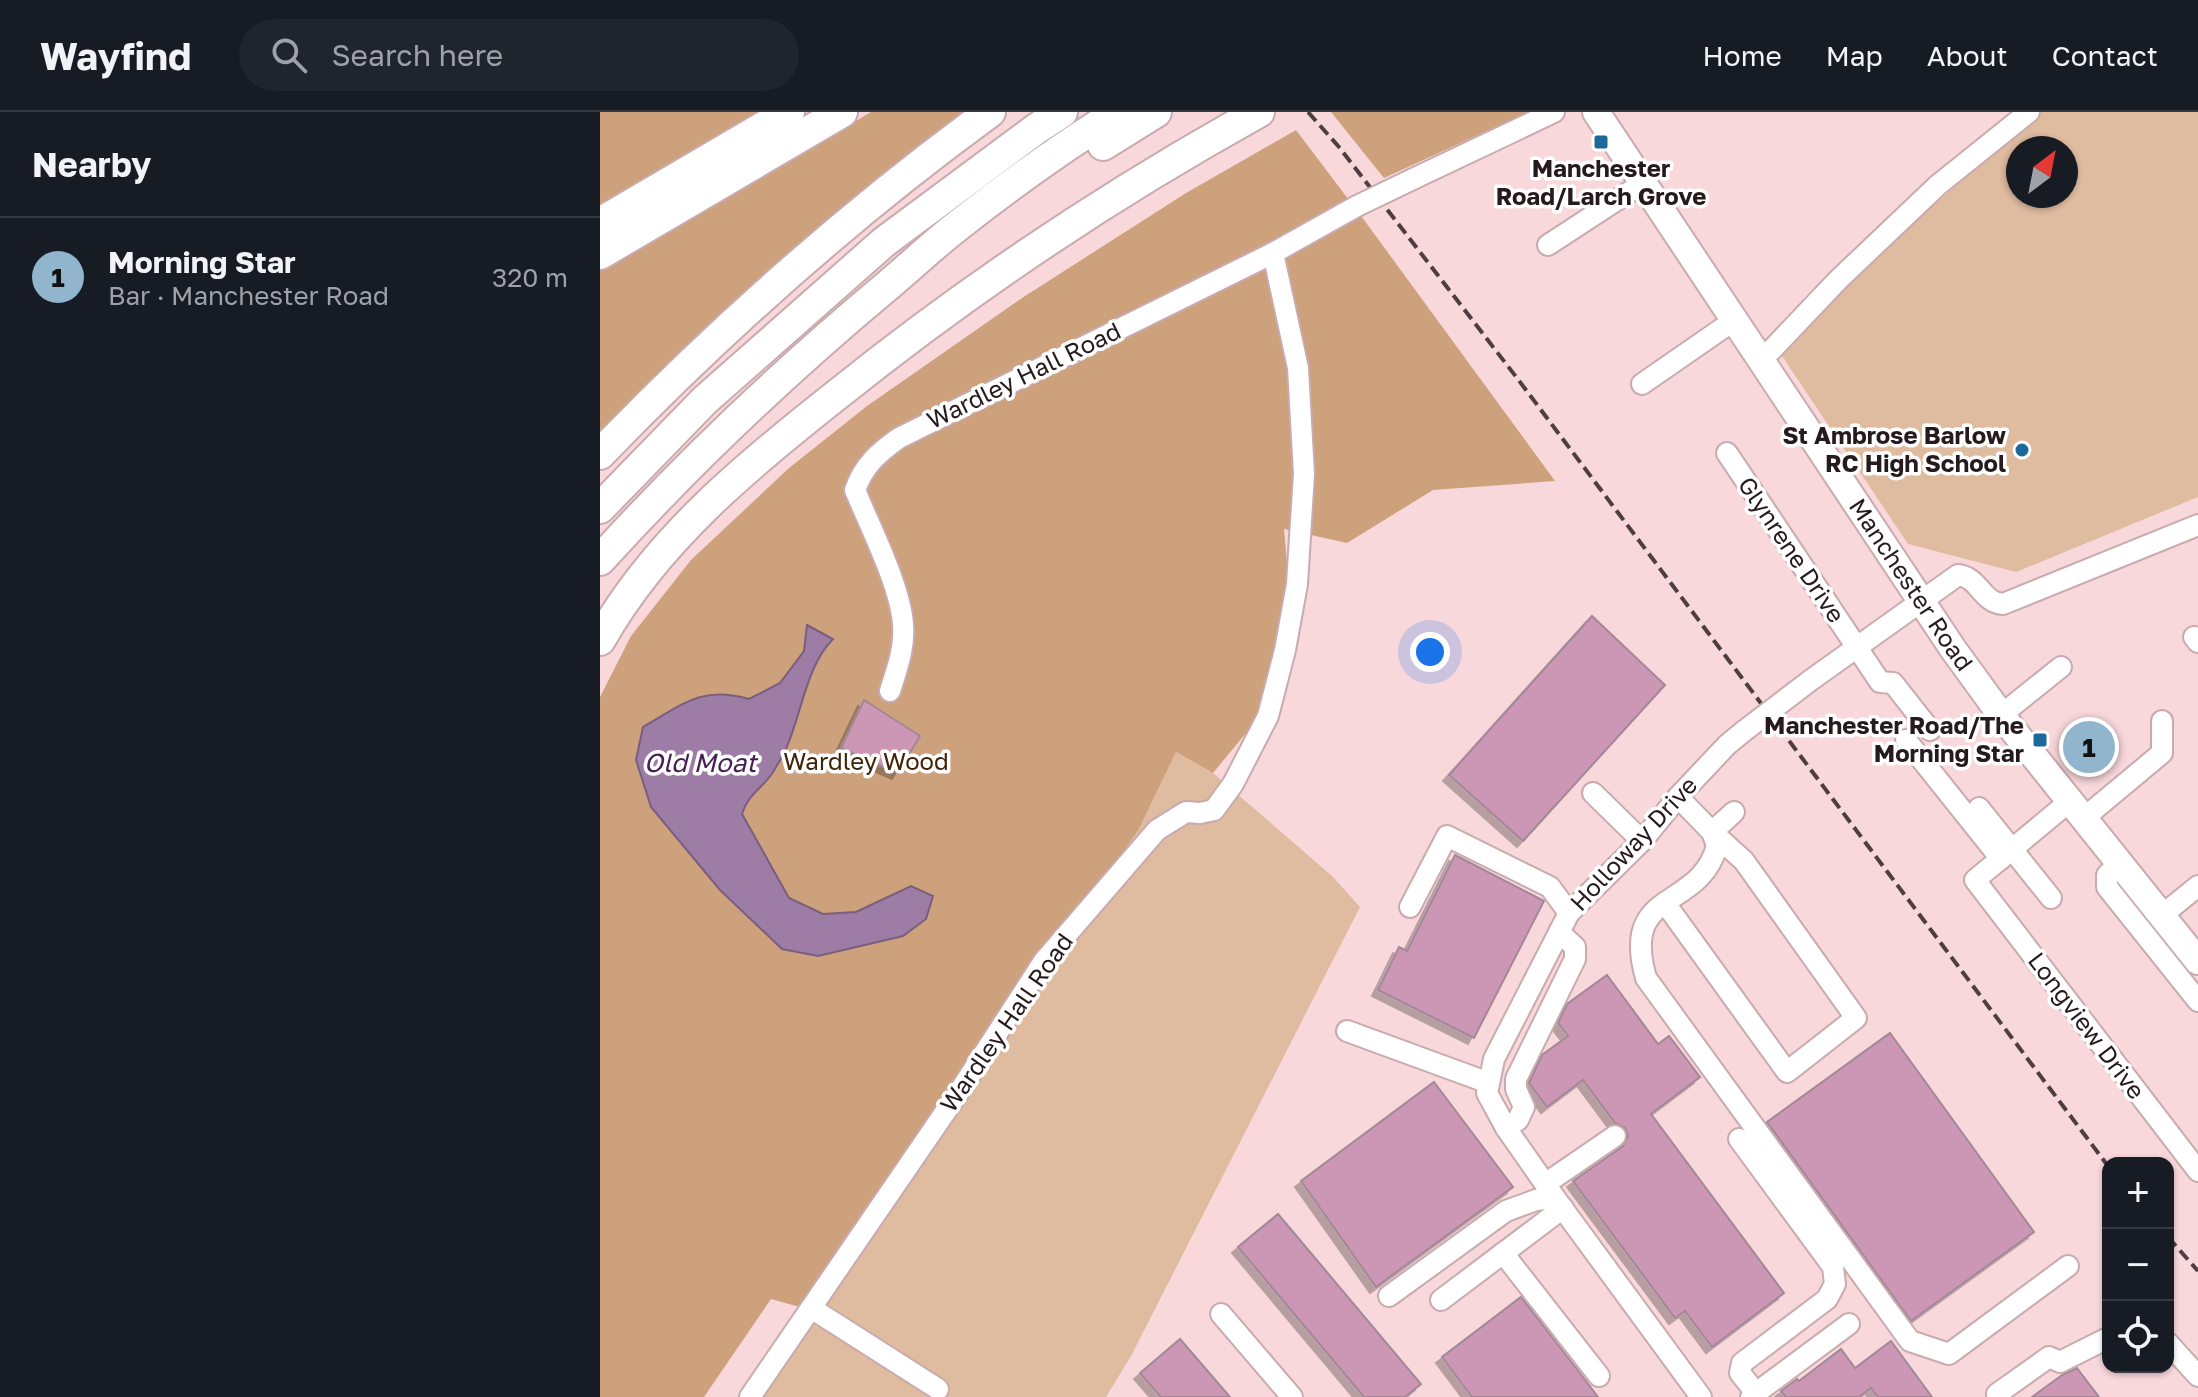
<!DOCTYPE html>
<meta charset="utf-8">
<style>
:root{--surface:#171b24;--page:#20242c;--text:#f1f3f6;--muted:#9ea1a6;--line:#363941;--accent:#91b5cd}
body{margin:0;font-family:"Golos Text",sans-serif;background:var(--page);color:var(--text)}
.controls{position:absolute;right:24px;bottom:24px;display:grid;overflow:hidden;border-radius:16px;box-shadow:0 2px 6px #0004}
.controls button{width:72px;height:72px;display:grid;place-items:center;padding:0;border:0;border-bottom:2px solid var(--line);background:var(--surface);color:var(--text);font:40px sans-serif}
.compass{position:absolute;left:1406px;top:24px;width:72px;height:72px;border-radius:50%;background:var(--surface);box-shadow:0 2px 6px #0004;rotate:32deg}
.you{position:absolute;left:830px;top:540px;width:28px;height:28px;margin:-20px;border:6px solid #fff;border-radius:50%;background:#1a73e8;box-shadow:0 0 0 12px #1a73e833}
.badge{display:grid;place-items:center;width:52px;height:52px;border-radius:50%;background:var(--accent);color:#111;font-size:26px;font-weight:700}
.pin{position:absolute;translate:-50% -50%;border:4px solid #fff;box-shadow:0 2px 8px #0006}
.list{margin:0;padding:0;list-style:none}
h2{display:flex;justify-content:space-between;align-items:center;height:104px;margin:0;padding:0 32px;font-size:34px}
h2 small{font-size:26px;font-weight:400;color:var(--muted)}
.list li{display:grid;grid-template-columns:52px 1fr auto;gap:24px;align-items:center;box-sizing:border-box;height:120px;padding:0 32px;border-top:2px solid var(--line)}
.list b{display:block;font-size:30px;white-space:nowrap}
.list p{margin:0;font-size:26px;white-space:nowrap;color:var(--muted)}
.list em{font-size:26px;font-style:normal;color:var(--muted)}
.icon{flex:none;width:44px;height:44px;fill:none;stroke:currentColor;stroke-width:2;stroke-linecap:round;stroke-linejoin:round}
.map{position:relative;flex:none;width:1598px;height:1285px;overflow:hidden}
header{display:flex;align-items:center;gap:48px;box-sizing:border-box;height:112px;padding:0 40px;background:var(--surface);border-bottom:2px solid var(--line)}
header strong{font-size:38px}
nav{display:flex;gap:44px;margin-inline-start:auto;font-size:28px}
.search{width:560px;height:72px;background:var(--page);display:flex;align-items:center;gap:20px;box-sizing:border-box;padding:0 28px;border-radius:44px;color:var(--muted);font-size:30px}
main{display:flex}
aside{flex:1;background:var(--surface)}
.map>svg:first-child{display:block}
.green{fill:#dfbb9f;fill-rule:evenodd}
.forest{fill:#cea17d}
.water{fill:#9d7ca6;stroke:#795f7d;stroke-width:2}
.building{fill:#cb97b4;stroke:#a28896;stroke-width:2;filter:url(#shadow)}
.lines{fill:none;stroke-linecap:round;stroke-linejoin:round}
.minor-casing{stroke:#c9aaae;stroke-width:24}
.major-casing{stroke:#c9aaae;stroke-width:30}
.highway-casing{stroke:#c9aaae;stroke-width:34}
.minor{stroke:#fff;stroke-width:20}
.major{stroke:#fff;stroke-width:26}
.highway{stroke:#fff;stroke-width:30}
.rail{stroke:#4e3e41;stroke-width:4;stroke-dasharray:12 6;stroke-linecap:butt}
.minor-bridge-casing{stroke:#c9aaae;stroke-width:24;stroke-linecap:butt}
.minor-bridge{stroke:#fff;stroke-width:20}
.poi-dot{fill:#1b699b;stroke:#fff;stroke-width:3}
.labels{text-anchor:middle;stroke-width:7;stroke-linejoin:round;paint-order:stroke}
.poi-label{font-size:24px;font-weight:bold;fill:#261a1c;stroke:#fff;text-anchor:end}
.street-label{font-size:24px;fill:#261a1c;stroke:#fff}
.park-label{font-size:24px;fill:#412306;stroke:#fff}
.water-label{font-size:26px;font-style:italic;fill:#481d53;stroke:#fff}
</style>
<header>
<strong>Wayfind</strong>
<div class="search"><svg class="icon" aria-label="search" viewBox="0 0 24 24"><circle cx="10" cy="10" r="6"/><path d="M15 15l6 6"/></svg>Search here</div>
<nav><a>Home</a><a>Map</a><a>About</a><a>Contact</a></nav>
</header>
<main>
<aside>
<h2>Nearby<small></small></h2>
<ul class="list">
<li><span class="badge">1</span><div><b>Morning Star</b><p>Bar · Manchester Road</p></div><em>320 m</em></li>
</ul>
</aside>
<div class="map">
<svg width="1598" height="1285" viewBox="0 0 1598 1285">
<defs>
<filter id="shadow"><feDropShadow dx="-6" dy="6" stdDeviation="0" flood-color="#0004"/></filter>
</defs>
<rect width="100%" height="100%" fill="#f9d8dc"/>
<g class="green">
<path d="M 1437,0 L 1598,0 L 1598,385 L 1416,460 L 1308,432 L 1182,244 L 1286,134 L 1418,20 ZM 1418,36 L 1466,36 L 1466,84 L 1418,84 Z"/>
<path d="M 576,640 L 613,661 L 732,764 L 760,795 L 531,1244 L 506,1285 L 146,1285 L 539,717 Z"/>
</g>
<g class="forest">
<path d="M 0,0 L 158,0 L 0,92 Z"/>
<path d="M 271,0 L 368,0 C 236,98 116,203 0,320 L 0,159 Z"/>
<path d="M 731,0 L 928,0 L 784,66 Z"/>
<path d="M 696,18 L 767,112 L 955,369 L 833,378 L 747,431 L 684,417 L 689,475 L 661,603 L 613,661 L 576,640 L 539,717 L 207,1197 L 171,1187 L 104,1285 L 0,1285 L 0,585 L 31,524 L 91,448 L 189,356 L 267,294 L 422,186 L 586,81 Z"/>
</g>
<path class="water" d="M 207,513 L 233,527 C 205,555 201,607 184,641 C 180,648 176,656 171,663 C 161,677 147,684 142,702 L 189,786 L 223,802 L 256,800 L 311,774 L 333,784 L 326,807 L 303,824 L 218,844 L 182,837 L 120,778 L 51,695 L 36,648 L 43,615 C 82,593 101,573 149,587 L 180,571 L 204,539 Z"/>
<g class="building">
<path d="M 992,504 L 1065,573 L 923,729 L 849,663 Z"/>
<path d="M 264,588 L 320,624 L 298,661 L 241,636 Z"/>
<path d="M 855,743 L 944,789 L 874,926 L 778,878 L 799,835 L 807,839 Z"/>
<path d="M 1007,863 L 1058,932 L 1069,924 L 1100,965 L 1051,1002 L 1184,1181 L 1112,1235 L 1085,1199 L 1075,1206 L 973,1069 L 1023,1034 L 1028,1024 L 1025,1016 L 1015,1011 L 983,968 L 947,995 L 929,971 L 942,943 L 968,924 L 958,911 L 967,892 Z"/>
<path d="M 1290,921 L 1434,1120 L 1311,1209 L 1167,1010 Z"/>
<path d="M 834,970 L 913,1075 L 776,1175 L 701,1069 Z"/>
<path d="M 678,1102 L 821,1272 L 805,1285 L 764,1285 L 638,1135 Z"/>
<path d="M 921,1185 L 976,1256 L 998,1285 L 872,1285 L 842,1245 Z"/>
<path d="M 580,1227 L 630,1285 L 561,1285 L 540,1261 Z"/>
<path d="M 1291,1229 L 1332,1285 L 1278,1285 L 1271,1276 L 1259,1285 L 1186,1285 L 1181,1279 L 1197,1267 L 1199,1269 L 1241,1237 L 1255,1256 Z"/>
<path d="M 1477,1256 L 1499,1285 L 1432,1285 L 1462,1263 Z"/>
</g>
<g class="lines">
<defs>
<g id="minor">
<path d="M 813,67 L 954,0"/>
<path d="M 948,133 L 1043,71"/>
<path d="M 1161,249 L 1238,168 L 1338,73 L 1429,0"/>
<path d="M 1042,272 L 1133,209"/>
<path d="M 1127,341 L 1280,570 L 1293,571 L 1330,618"/>
<path d="M 1594,525 L 1598,530"/>
<path d="M 1211,568 L 1358,463 C 1379,465 1382,491 1403,492 L 1598,413"/>
<path d="M 290,579 C 297,557 305,536 303,512 C 300,473 270,415 255,378 C 264,353 278,341 299,326 L 673,141 L 757,94"/>
<path d="M 1401,603 L 1461,555"/>
<path d="M 1306,628 L 1401,747"/>
<path d="M 993,681 L 1042,729"/>
<path d="M 1078,685 L 1112,720 L 1117,734 C 1099,800 1020,775 1046,866 L 1310,1229 L 1349,1242 L 1468,1154"/>
<path d="M 1470,689 L 1375,768 L 1598,1059"/>
<path d="M 1379,696 L 1451,786"/>
<path d="M 1484,706 L 1562,641 L 1562,609"/>
<path d="M 1519,751 L 1507,763 L 1507,775 L 1598,889"/>
<path d="M 1065,791 L 1187,960 L 1256,906 L 1144,749 L 1112,720 L 1134,700"/>
<path d="M 810,795 L 847,724 L 950,775 L 969,801"/>
<path d="M 1561,804 L 1598,774"/>
<path d="M 747,919 L 889,971"/>
<path d="M 906,1016 L 918,1008 L 924,995 L 916,977 L 916,967 L 975,847 L 975,835 L 959,820"/>
<path d="M 1139,1027 L 1233,1155 L 1235,1172 L 1227,1187 L 1142,1251 L 1140,1261 L 1156,1281 L 1151,1285"/>
<path d="M 945,1072 L 1015,1024"/>
<path d="M 903,1141 L 999,1264"/>
<path d="M 789,1184 L 906,1099 L 936,1088 L 955,1086"/>
<path d="M 841,1188 L 963,1096"/>
<path d="M 211,1196 L 338,1277"/>
<path d="M 621,1202 L 692,1285"/>
<path d="M 1568,1231 L 1598,1264"/>
<path d="M 1156,1281 L 1249,1212"/>
<path d="M 1397,1282 L 1449,1245 L 1460,1250 L 1508,1226"/>
<path d="M 150,1285 L 361,977 L 444,849 L 557,718 L 586,700 L 600,701 L 614,698 L 633,672 L 668,604 L 685,538 L 697,472 L 704,362 L 698,256 L 673,141"/>
<path d="M 1101,1285 L 955,1086 L 906,1016 L 887,981 L 894,947 L 969,801 L 1042,729 L 1078,685 L 1127,633 L 1144,619"/>
</g>
<g id="major">
<path id="s1" d="M 996,0 L 1353,537 L 1401,603 L 1598,849"/>
</g>
<g id="highway">
<path d="M 503,33 L 556,0"/>
<path d="M 0,111 L 189,0"/>
<path d="M 0,142 L 242,0"/>
<path d="M 0,342 C 120,218 250,102 390,0"/>
<path d="M 0,396 L 105,288 L 284,130 L 436,17 L 462,0"/>
<path d="M 0,448 C 89,350 184,260 286,175 C 311,154 334,132 360,112 C 411,72 464,34 519,0"/>
<path d="M 0,528 C 56,428 149,352 238,282 C 370,176 511,82 659,0"/>
</g>
</defs>
<use href="#minor" class="minor-casing"/>
<use href="#major" class="major-casing"/>
<use href="#highway" class="highway-casing"/>
<use href="#minor" class="minor"/>
<use href="#major" class="major"/>
<use href="#highway" class="highway"/>
<g class="rail">
<path d="M 708,0 L 739,35 L 917,266 L 1508,1054"/>
<path d="M 1568,1125 L 1598,1159"/>
</g>
<defs>
<g id="minor-bridge">
<path d="M 757,94 L 813,67"/>
<path d="M 1144,619 L 1211,568"/>
</g>
</defs>
<use href="#minor-bridge" class="minor-bridge-casing"/>
<use href="#minor-bridge" class="minor-bridge"/>
</g>
<g class="poi-dot">
<rect x="993" y="22" width="16" height="16" rx="4"/>
<circle cx="1422" cy="338" r="8"/>
<rect x="1432" y="620" width="16" height="16" rx="4"/>
</g>
<g class="labels">
<g class="poi-label">
<text x="1001" y="65" text-anchor="middle">Manchester<tspan x="1001" dy="28">Road/Larch Grove</tspan></text>
<text x="1406" y="332">St Ambrose Barlow<tspan x="1406" dy="28">RC High School</tspan></text>
<text x="1424" y="622">Manchester Road/The<tspan x="1424" dy="28">Morning Star</tspan></text>
</g>
<g class="street-label">
<text transform="translate(424 264) rotate(-26)" y="8">Wardley Hall Road</text>
<text transform="translate(1191 438) rotate(56)" y="8">Glynrene Drive</text>
<text dy="8" stroke="none"><textPath href="#s1" startOffset="568">Manchester Road</textPath></text>
<text transform="translate(1034 732) rotate(-47)" y="8">Holloway Drive</text>
<text transform="translate(407 911) rotate(-55)" y="8">Wardley Hall Road</text>
<text transform="translate(1486 914) rotate(53)" y="8">Longview Drive</text>
</g>
<g class="park-label">
<text x="266" y="658">Wardley Wood</text>
</g>
<g class="water-label">
<text x="100" y="660">Old Moat</text>
</g>
</g>
</svg>
<div class="controls">
<button>+</button>
<button>−</button>
<button><svg class="icon" aria-label="locate" viewBox="0 0 24 24"><circle cx="12" cy="12" r="6"/><path d="M12 2v4M12 18v4M2 12h4M18 12h4"/></svg></button>
</div>
<svg class="compass" viewBox="-18 -18 36 36"><path d="M0-13l5 13h-10z" fill="#e53935"/><path d="M0 13l5-13h-10z" fill="#9ea1a6"/></svg>
<div class="you"></div>
<div class="pin badge" style="left:1489px;top:635px">1</div>
</div>
</main>
